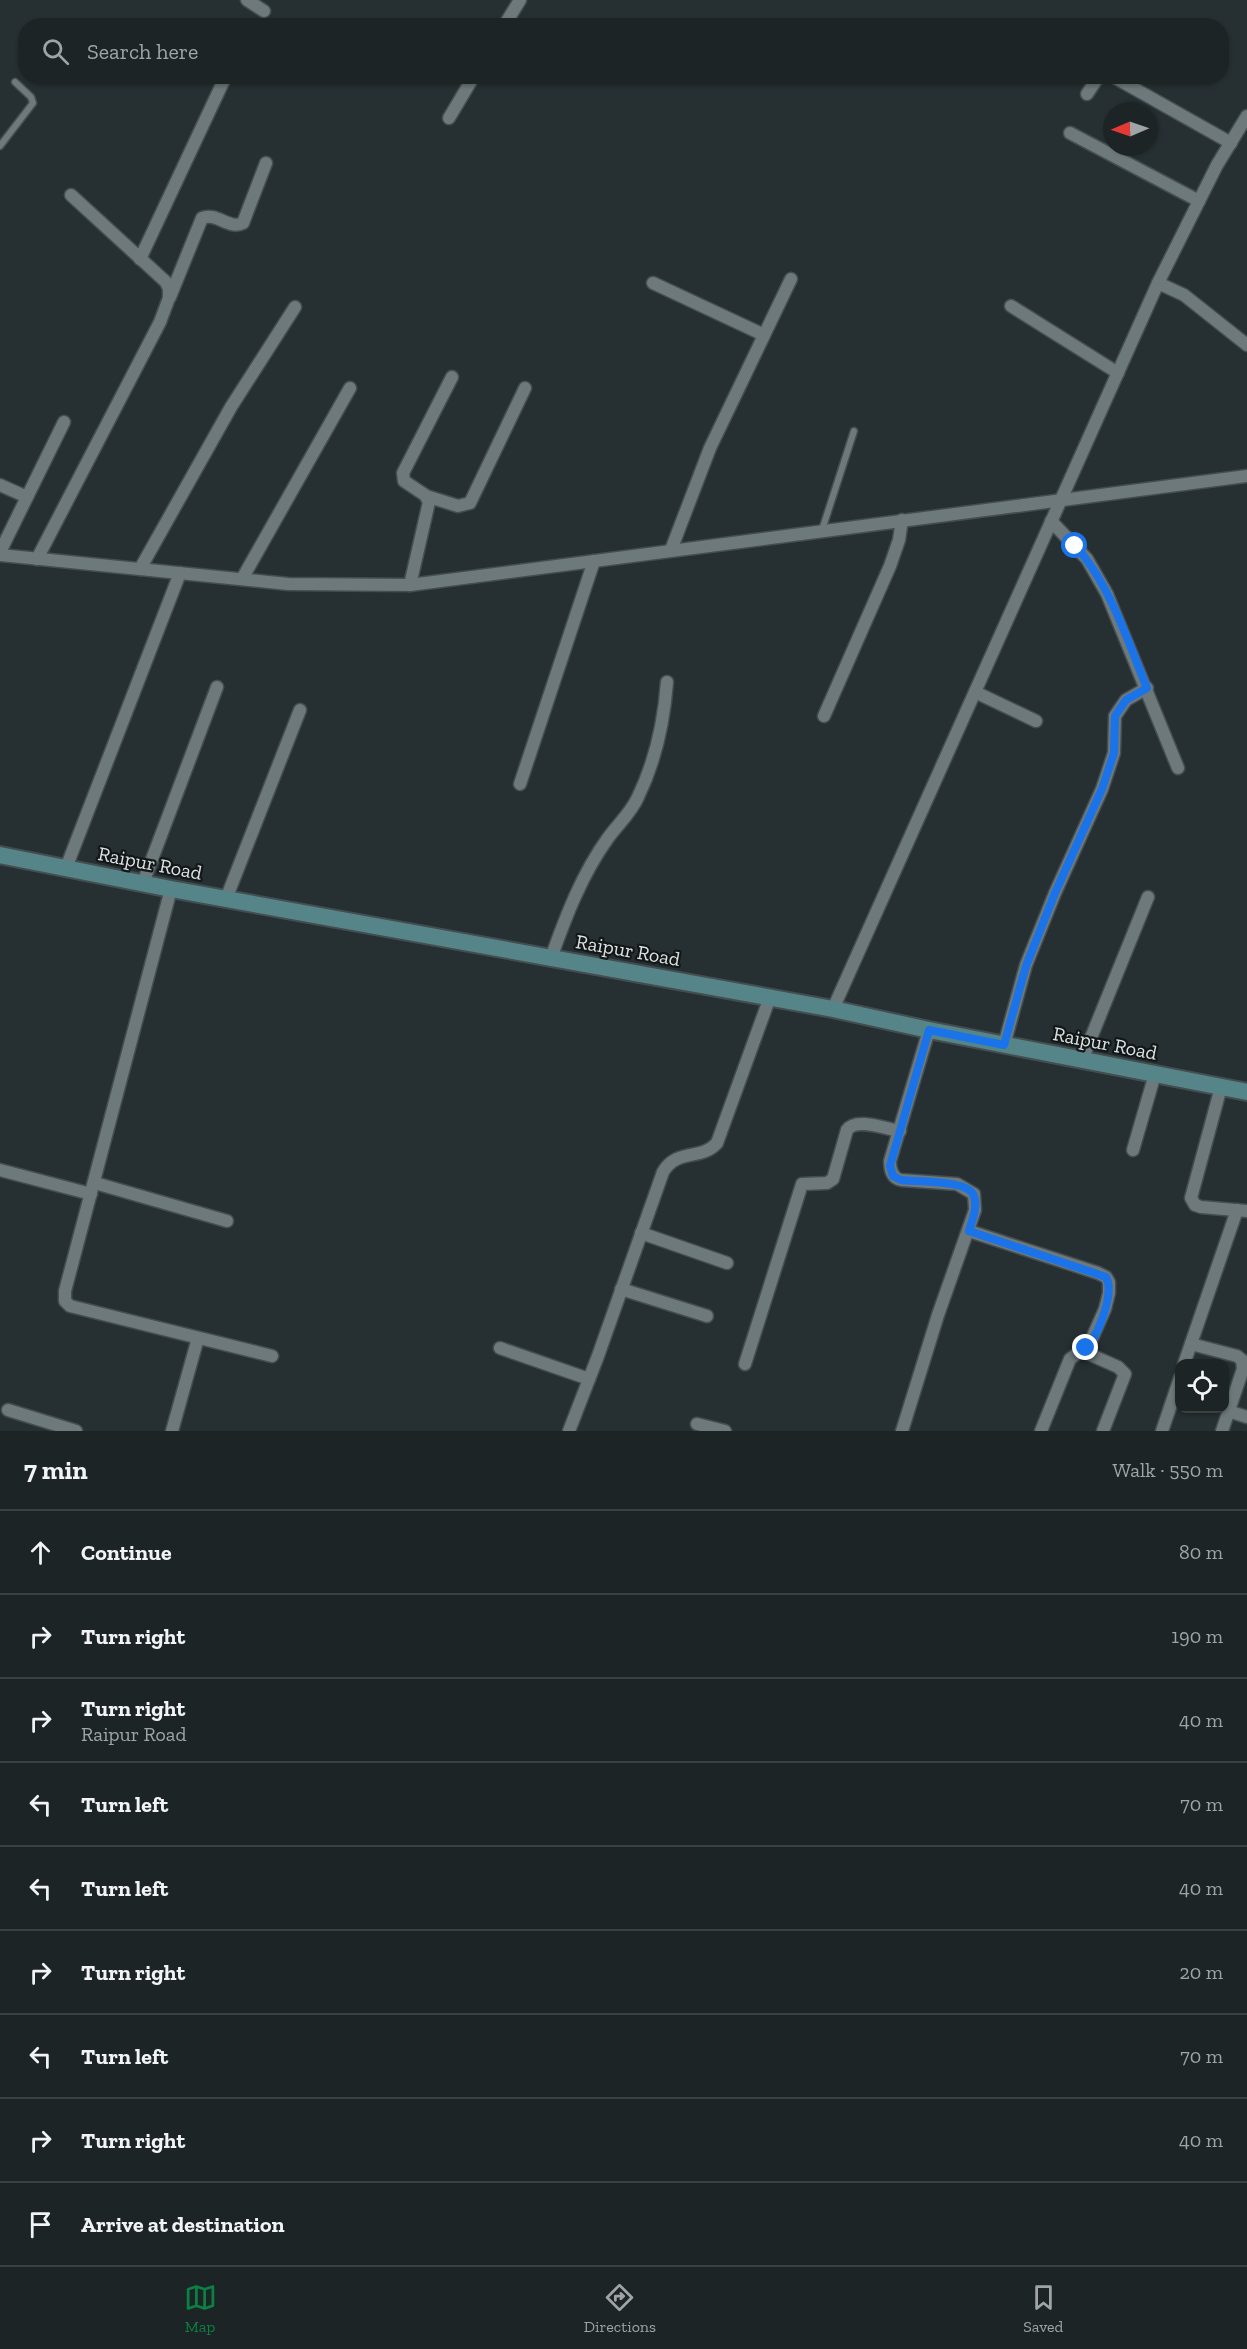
<!DOCTYPE html>
<meta charset="utf-8">
<style>
:root{--surface:#1c2426;--page:#252c2e;--text:#f1f3f6;--muted:#a0a4a7;--line:#3a4143;--accent:#0b8043}
body{margin:0;font-family:"Zilla Slab",serif;background:var(--page);color:var(--text)}
.controls{position:absolute;right:18px;bottom:18px;display:grid;overflow:hidden;border-radius:12px;box-shadow:0 2px 4px #0004}
.controls button{width:54px;height:54px;display:grid;place-items:center;padding:0;border:0;border-bottom:2px solid var(--line);background:var(--surface);color:var(--text);font:30px sans-serif}
.compass{position:absolute;left:1103px;top:102px;width:54px;height:54px;border-radius:50%;background:var(--surface);box-shadow:0 2px 4px #0004;rotate:268deg}
.stop{position:absolute;width:18px;height:18px;margin:-14px;border:4px solid #1a73e8;border-radius:50%;background:#fff}
.stop.end{background:#1a73e8;border-color:#fff;box-shadow:0 2px 6px #0008}
.list{margin:0;padding:0;list-style:none}
h2{display:flex;justify-content:space-between;align-items:center;height:78px;margin:0;padding:0 24px;font-size:26px}
h2 small{font-size:20px;font-weight:400;color:var(--muted)}
.list li{display:grid;grid-template-columns:39px 1fr auto;gap:18px;align-items:center;box-sizing:border-box;height:84px;padding:0 24px;border-top:2px solid var(--line)}
.list b{display:block;font-size:22px;white-space:nowrap}
.list p{margin:0;font-size:20px;white-space:nowrap;color:var(--muted)}
.list em{font-size:20px;font-style:normal;color:var(--muted)}
.icon{flex:none;width:33px;height:33px;fill:none;stroke:currentColor;stroke-width:2;stroke-linecap:round;stroke-linejoin:round}
.map{position:relative;flex:none;width:1247px;height:1431px;overflow:hidden}
.search{position:absolute;background:var(--surface);box-shadow:0 2px 4px #0004;left:18px;right:18px;top:18px;height:66px;display:flex;align-items:center;gap:15px;box-sizing:border-box;padding:0 21px;border-radius:24px;color:var(--muted);font-size:22px}
.sheet{height:834px;background:var(--surface)}
nav{display:flex;justify-content:space-around;align-items:center;box-sizing:border-box;height:84px;border-top:2px solid var(--line);background:var(--surface);font-size:16px;color:var(--muted)}
nav a{display:grid;justify-items:center;gap:3px}
nav .on{color:var(--accent)}
.map>svg:first-child{display:block}
.lines{fill:none;stroke-linecap:round;stroke-linejoin:round}
.lane-casing{stroke:#444d4f;stroke-width:9}
.street-casing{stroke:#444d4f;stroke-width:15}
.secondary-casing{stroke:#444d4f;stroke-width:20}
.lane{stroke:#6d797a;stroke-width:6}
.street{stroke:#6d797a;stroke-width:12}
.secondary{stroke:#568589;stroke-width:16}
.route{stroke:#1a73e8;stroke-width:8}
.labels{text-anchor:middle;stroke-width:4.5;stroke-linejoin:round;paint-order:stroke}
.street-label{font-size:20px;fill:#dce3e4;stroke:#131718}
</style>
<div class="map">
<svg width="1247" height="1431" viewBox="0 0 1247 1431">
<rect width="100%" height="100%" fill="#263032"/>
<g class="lines">
<defs>
<g id="lane">
<path d="M 0,146 L 33,103 L 31,97 L 15,82"/>
<path d="M 822,530 L 854,431"/>
</g>
<g id="street">
<path d="M 247,0 L 264,11"/>
<path d="M 504,26 L 520,0"/>
<path d="M 1112,76 L 1231,143"/>
<path d="M 1087,94 L 1099,76"/>
<path d="M 449,118 L 474,76"/>
<path d="M 1070,133 L 1199,201"/>
<path d="M 140,259 L 224,80"/>
<path d="M 653,283 L 764,335"/>
<path d="M 1158,283 L 1184,295 L 1247,345"/>
<path d="M 170,297 L 202,218 C 217,212 229,230 243,223 L 266,163"/>
<path d="M 1011,306 L 1118,373"/>
<path d="M 0,485 L 27,497"/>
<path d="M 426,496 L 458,506 L 470,503 L 525,388"/>
<path d="M 1051,521 L 1087,559 L 1107,594 L 1178,768"/>
<path d="M 671,550 L 710,448 L 791,279"/>
<path d="M 0,552 L 64,422"/>
<path d="M 0,555 L 288,584 L 410,585 L 1247,476"/>
<path d="M 37,559 L 160,322 L 169,298 L 169,289 L 166,282 L 71,195"/>
<path d="M 140,569 L 231,407 L 295,307"/>
<path d="M 242,579 L 350,388"/>
<path d="M 410,585 L 429,502 L 425,495 L 404,481 L 403,473 L 452,377"/>
<path d="M 975,692 L 1036,721"/>
<path d="M 824,716 L 890,566 L 899,540 L 902,520"/>
<path d="M 520,784 L 594,561"/>
<path d="M 66,868 L 180,573"/>
<path d="M 143,883 L 217,687"/>
<path d="M 171,889 L 65,1291 L 65,1301 L 70,1306 L 272,1356"/>
<path d="M 226,899 L 300,710"/>
<path d="M 551,958 C 566,916 582,874 608,838 C 618,824 631,813 638,797 C 655,762 664,721 667,682"/>
<path d="M 833,1009 L 1158,283 L 1217,165 L 1247,116"/>
<path d="M 1004,1045 L 1026,965 L 1055,893 L 1102,789 L 1114,753 L 1115,716 L 1126,700 L 1147,688"/>
<path d="M 1082,1060 L 1148,897"/>
<path d="M 1221,1087 L 1191,1198 L 1195,1205 L 1201,1207 L 1247,1211"/>
<path d="M 1133,1150 L 1155,1074"/>
<path d="M 0,1170 L 91,1194"/>
<path d="M 95,1183 L 227,1221"/>
<path d="M 969,1231 L 1098,1273 L 1106,1277 L 1109,1282 L 1109,1293 L 1105,1309 L 1089,1345 L 1070,1359 L 1041,1431"/>
<path d="M 641,1233 L 727,1263"/>
<path d="M 621,1289 L 707,1316"/>
<path d="M 1191,1344 L 1237,1356 L 1242,1360 L 1243,1369 L 1222,1431"/>
<path d="M 500,1348 L 589,1379"/>
<path d="M 1082,1351 L 1118,1367 L 1125,1374 L 1103,1431"/>
<path d="M 745,1364 L 802,1184 L 827,1183 L 833,1179 L 847,1130 C 856,1117 886,1129 900,1131"/>
<path d="M 1184,1364 L 1237,1210"/>
<path d="M 8,1410 L 76,1431"/>
<path d="M 1228,1411 L 1247,1417"/>
<path d="M 697,1424 L 725,1431"/>
<path d="M 172,1431 L 198,1338"/>
<path d="M 569,1431 L 598,1356 L 663,1172 C 677,1148 701,1161 717,1143 L 770,997"/>
<path d="M 902,1431 L 938,1315 L 975,1210 L 974,1194 L 957,1184 L 901,1180 C 892,1178 890,1170 890,1161 L 929,1030"/>
<path d="M 1162,1431 L 1180,1378"/>
</g>
<path id="secondary" d="M 0,855 L 171,889 L 833,1009 L 929,1030 L 1247,1092"/>
</defs>
<use href="#lane" class="lane-casing"/>
<use href="#street" class="street-casing"/>
<use href="#secondary" class="secondary-casing"/>
<use href="#lane" class="lane"/>
<use href="#street" class="street"/>
<use href="#secondary" class="secondary"/>
</g>
<g class="lines">
<path class="route" d="M 1075,546 C 1108,580 1129,644 1147,688 L 1126,700 L 1115,716 L 1114,753 L 1102,789 L 1055,893 L 1026,966 L 1004,1045 L 929,1030 L 890,1166 L 893,1176 L 901,1180 C 916,1182 966,1180 973,1194 C 979,1205 972,1221 969,1231 L 1106,1277 C 1115,1293 1098,1336 1086,1348"/>
</g>
<g class="labels">
<g class="street-label">
<text transform="translate(150 863) rotate(11)" y="7">Raipur Road</text>
<text transform="translate(628 950) rotate(10)" y="7">Raipur Road</text>
<text transform="translate(1105 1043) rotate(11)" y="7">Raipur Road</text>
</g>
</g>
</svg>
<div class="controls">
<button><svg class="icon" aria-label="locate" viewBox="0 0 24 24"><circle cx="12" cy="12" r="6"/><path d="M12 2v4M12 18v4M2 12h4M18 12h4"/></svg></button>
</div>
<svg class="compass" viewBox="-18 -18 36 36"><path d="M0-13l5 13h-10z" fill="#e53935"/><path d="M0 13l5-13h-10z" fill="#a0a4a7"/></svg>
<div class="stop" style="left:1075px;top:546px"></div>
<div class="stop end" style="left:1086px;top:1348px"></div>
<div class="search"><svg class="icon" aria-label="search" viewBox="0 0 24 24"><circle cx="10" cy="10" r="6"/><path d="M15 15l6 6"/></svg>Search here</div>
</div>
<section class="sheet">
<h2>7 min<small>Walk · 550 m</small></h2>
<ul class="list">
<li><svg class="icon" aria-label="ahead" viewBox="0 0 24 24"><path d="M12 20V5M6 11l6-6 6 6"/></svg><div><b>Continue</b></div><em>80 m</em></li>
<li><svg class="icon" aria-label="right" viewBox="0 0 24 24"><path d="M7 20v-9h11M14 6l5 5-5 5"/></svg><div><b>Turn right</b></div><em>190 m</em></li>
<li><svg class="icon" aria-label="right" viewBox="0 0 24 24"><path d="M7 20v-9h11M14 6l5 5-5 5"/></svg><div><b>Turn right</b><p>Raipur Road</p></div><em>40 m</em></li>
<li><svg class="icon" aria-label="left" viewBox="0 0 24 24"><path d="M17 20v-9H6M10 6l-5 5 5 5"/></svg><div><b>Turn left</b></div><em>70 m</em></li>
<li><svg class="icon" aria-label="left" viewBox="0 0 24 24"><path d="M17 20v-9H6M10 6l-5 5 5 5"/></svg><div><b>Turn left</b></div><em>40 m</em></li>
<li><svg class="icon" aria-label="right" viewBox="0 0 24 24"><path d="M7 20v-9h11M14 6l5 5-5 5"/></svg><div><b>Turn right</b></div><em>20 m</em></li>
<li><svg class="icon" aria-label="left" viewBox="0 0 24 24"><path d="M17 20v-9H6M10 6l-5 5 5 5"/></svg><div><b>Turn left</b></div><em>70 m</em></li>
<li><svg class="icon" aria-label="right" viewBox="0 0 24 24"><path d="M7 20v-9h11M14 6l5 5-5 5"/></svg><div><b>Turn right</b></div><em>40 m</em></li>
<li><svg class="icon" aria-label="arrive" viewBox="0 0 24 24"><path d="M6 21V4h12l-3 4 3 4H6"/></svg><div><b>Arrive at destination</b></div></li>
</ul>
</section>
<nav>
<a class="on"><svg class="icon" aria-label="map" viewBox="0 0 24 24"><path d="M3 6l6-2 6 2 6-2v14l-6 2-6-2-6 2zM9 4v14M15 6v14"/></svg>Map</a>
<a><svg class="icon" aria-label="directions" viewBox="0 0 24 24"><path d="M12 3l9 9-9 9-9-9zM9 14v-3h6M13 9l2 2-2 2"/></svg>Directions</a>
<a><svg class="icon" aria-label="saved" viewBox="0 0 24 24"><path d="M7 4h10v16l-5-4-5 4z"/></svg>Saved</a>
</nav>
